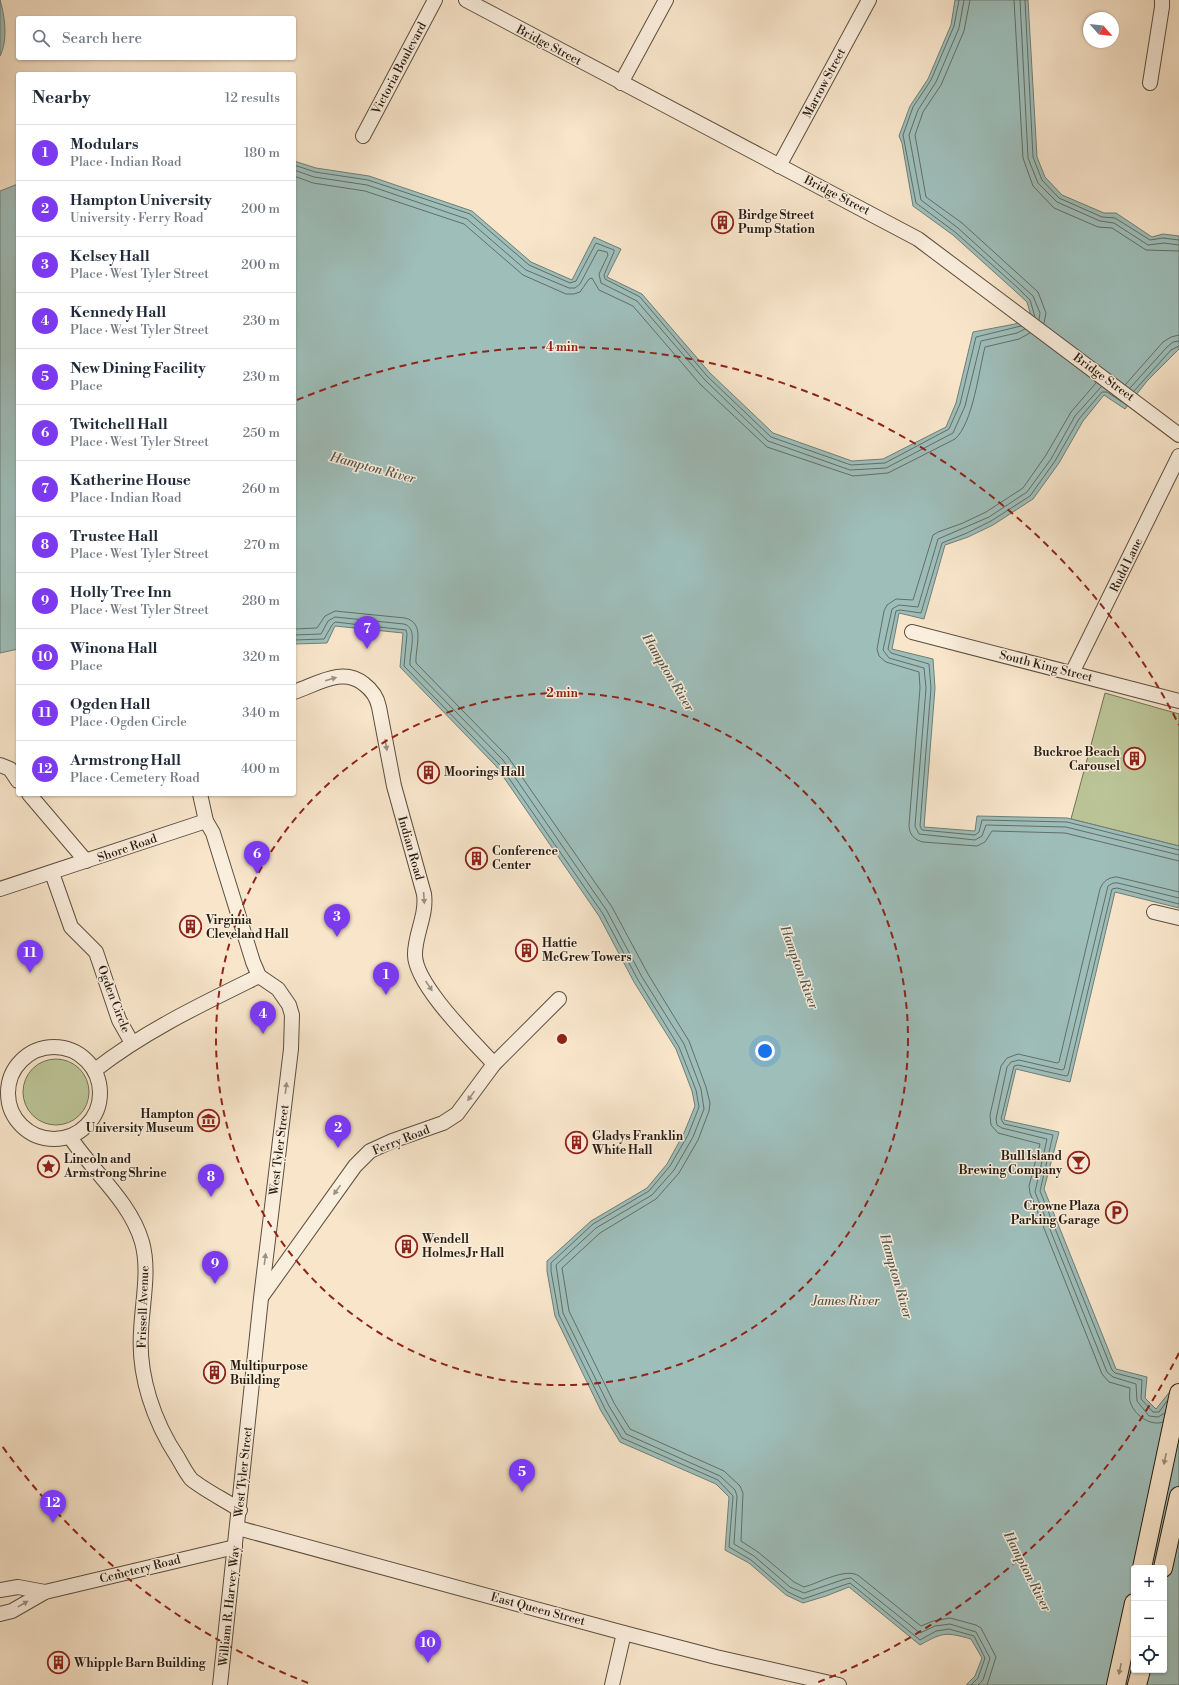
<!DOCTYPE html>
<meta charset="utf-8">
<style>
:root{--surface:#fff;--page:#f2f2f3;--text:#1f2937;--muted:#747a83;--line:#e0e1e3;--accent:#7c3aed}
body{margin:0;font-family:"Libre Bodoni",serif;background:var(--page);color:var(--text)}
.controls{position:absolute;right:12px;bottom:12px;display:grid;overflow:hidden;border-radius:4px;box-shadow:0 1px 3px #0004}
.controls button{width:36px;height:36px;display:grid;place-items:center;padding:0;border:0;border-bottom:1px solid var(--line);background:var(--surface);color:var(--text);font:20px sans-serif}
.compass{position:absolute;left:1083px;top:12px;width:36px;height:36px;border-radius:50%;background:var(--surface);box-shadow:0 1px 3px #0004;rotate:117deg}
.you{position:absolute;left:765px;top:1051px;width:14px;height:14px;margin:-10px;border:3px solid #fff;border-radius:50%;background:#1a73e8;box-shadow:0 0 0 6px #1a73e833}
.badge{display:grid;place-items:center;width:26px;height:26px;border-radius:50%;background:var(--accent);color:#fff;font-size:13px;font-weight:700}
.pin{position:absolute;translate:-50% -33px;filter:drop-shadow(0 1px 2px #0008)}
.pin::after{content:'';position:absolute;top:21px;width:14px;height:12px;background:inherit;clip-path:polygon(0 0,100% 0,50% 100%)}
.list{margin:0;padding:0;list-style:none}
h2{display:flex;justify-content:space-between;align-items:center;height:52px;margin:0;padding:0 16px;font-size:17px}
h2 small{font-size:13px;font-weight:400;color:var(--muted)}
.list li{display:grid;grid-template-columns:26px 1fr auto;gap:12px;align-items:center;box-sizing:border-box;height:56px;padding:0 16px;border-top:1px solid var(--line)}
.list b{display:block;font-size:15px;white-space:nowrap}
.list p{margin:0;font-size:13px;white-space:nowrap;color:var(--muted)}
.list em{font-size:13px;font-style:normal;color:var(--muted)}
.icon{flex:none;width:22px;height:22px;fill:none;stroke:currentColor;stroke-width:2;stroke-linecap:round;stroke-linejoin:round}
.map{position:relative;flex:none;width:1179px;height:1685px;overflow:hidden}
.search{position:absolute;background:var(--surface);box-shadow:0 1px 3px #0004;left:16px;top:16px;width:280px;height:44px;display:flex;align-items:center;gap:10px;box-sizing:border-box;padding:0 14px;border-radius:4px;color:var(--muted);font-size:15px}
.panel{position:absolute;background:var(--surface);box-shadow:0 1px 3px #0004;left:16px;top:72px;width:280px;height:724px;border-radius:4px}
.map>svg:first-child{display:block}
.green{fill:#bbc598;stroke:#727154}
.water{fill:#9ebeba;stroke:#6f7e76;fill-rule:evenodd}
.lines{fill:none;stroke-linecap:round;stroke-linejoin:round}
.shore{stroke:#636e66;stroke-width:1}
.minor-casing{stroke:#5c4f3f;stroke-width:16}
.major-casing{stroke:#281d11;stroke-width:20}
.minor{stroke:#faeedd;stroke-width:14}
.major{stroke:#f8e5ca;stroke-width:18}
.oneway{fill:#9c9081}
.oneway2{fill:#9a8b77}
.ring{fill:none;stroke:#8f2418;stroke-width:2;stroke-dasharray:7 5}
.labels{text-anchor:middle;stroke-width:3;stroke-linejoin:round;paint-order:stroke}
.street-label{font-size:12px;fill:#281d11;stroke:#faeedd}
.poi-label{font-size:12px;font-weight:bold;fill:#281d11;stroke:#faeedd;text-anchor:start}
.water-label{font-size:13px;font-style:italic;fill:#51554c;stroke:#faeedd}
.centre{fill:#8f2418;stroke:#faeedd;stroke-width:2}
.ring-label{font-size:12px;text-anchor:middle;font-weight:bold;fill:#8f2418;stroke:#faeedd;stroke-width:3;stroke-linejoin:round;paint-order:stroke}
</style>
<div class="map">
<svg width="1179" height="1685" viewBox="0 0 1179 1685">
<rect width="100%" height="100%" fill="#f8e5ca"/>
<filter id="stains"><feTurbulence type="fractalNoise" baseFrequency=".005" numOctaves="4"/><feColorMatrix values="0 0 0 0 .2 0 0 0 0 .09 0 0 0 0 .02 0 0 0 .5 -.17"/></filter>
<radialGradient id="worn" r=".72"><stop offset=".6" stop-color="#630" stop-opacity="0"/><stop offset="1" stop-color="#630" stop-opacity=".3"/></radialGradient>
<g class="green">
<path d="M 1105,693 L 1179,714 L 1179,846 L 1071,819 Z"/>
<circle cx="56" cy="1092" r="33"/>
</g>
<g class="water">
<path d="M 0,0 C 5,17 8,40 0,56 Z"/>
<path d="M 955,0 L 1028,0 L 1037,157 L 1045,177 L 1062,195 L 1104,213 L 1116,213 L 1152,237 L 1163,234 L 1179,236 L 1179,349 L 1147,381 L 1125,409 L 1104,395 L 1083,421 L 1059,463 L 1033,499 L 993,525 L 968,537 L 945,545 L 924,619 L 899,613 L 892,649 L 933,659 L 935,688 L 924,827 L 975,831 L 977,816 L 1067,818 L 1179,846 L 1179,908 L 1115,892 L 1070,1082 L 1016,1069 L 1004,1120 L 1059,1132 L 1044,1189 L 1116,1369 L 1147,1377 L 1145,1398 L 1156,1409 L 1172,1389 L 1179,1386 L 1179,1685 L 966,1685 L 975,1676 L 982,1658 L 971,1639 C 946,1632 943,1632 920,1645 L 849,1587 L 826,1596 L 803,1603 L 786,1595 L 749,1563 L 725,1550 L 729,1497 L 716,1484 L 620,1442 L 601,1411 L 555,1316 L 547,1271 L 547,1261 L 591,1221 L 647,1188 L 667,1164 L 684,1133 L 695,1106 L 692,1091 L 676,1049 L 634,982 L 599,916 L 496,766 L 400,667 L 403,633 L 335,626 L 327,643 L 294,644 L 294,161 L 316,168 L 369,176 L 472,211 L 531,262 L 572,280 L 594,237 L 621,249 L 607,277 L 642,294 L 710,373 L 773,433 L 852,461 L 883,459 L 946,427 L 956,403 L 973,332 L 1015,324 L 1031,316 L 1027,302 L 1014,290 L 953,235 L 913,206 L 902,143 L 899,136 L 910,106 L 928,79 L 951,25 ZM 1134,1568 L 1164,1568 L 1164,1670 L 1134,1670 Z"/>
<path d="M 18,184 L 18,649 L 0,653 L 0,191 Z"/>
</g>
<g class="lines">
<g class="shore">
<path d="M 959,0 L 954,26 L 931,80 L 913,107 L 903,135 L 916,203 L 955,232 L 1017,287 L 1030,300 L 1035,317"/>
<path d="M 964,0 L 959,28 L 936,82 L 918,110 L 909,135 L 921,200 L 958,228 L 1033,296 L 1040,313 L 1039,320"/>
<path d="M 970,0 L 964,31 L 941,85 L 923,112 L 915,135 L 926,197 L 962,223 L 1038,292 L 1046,313 L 1044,323"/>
<path d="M 1014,0 L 1023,158 L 1033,186 L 1054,208 L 1098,227 L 1112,228 L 1146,250 L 1179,251"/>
<path d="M 1020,0 L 1028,158 L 1038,183 L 1057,202 L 1100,221 L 1114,223 L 1148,245 L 1164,243 L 1179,245"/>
<path d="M 1025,0 L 1033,157 L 1042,180 L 1059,198 L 1102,217 L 1115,218 L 1150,240 L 1163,238 L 1179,240"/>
<path d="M 294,165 L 315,172 L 368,180 L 470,214 L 529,265 L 570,283 L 576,281 L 596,243 L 614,250 L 614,252 L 604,275 L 605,279 L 640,297 L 707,376 L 771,437 L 851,465 L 885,463 L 949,429 L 960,404 L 976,337 L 1021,326"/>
<path d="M 294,170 L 314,177 L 367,185 L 467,219 L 526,270 L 569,288 L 575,288 L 580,284 L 598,250 L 607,252 L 608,255 L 599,274 L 601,283 L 637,301 L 704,379 L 768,441 L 850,470 L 886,468 L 953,433 L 965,406 L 981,341 L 1017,333 L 1025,329"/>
<path d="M 294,176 L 313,183 L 365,191 L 464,224 L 523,275 L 566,294 L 574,294 L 580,292 L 589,279 L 592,278 L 599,290 L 633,306 L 700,384 L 767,447 L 853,476 L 888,473 L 955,439 C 973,423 979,370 985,347 L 1019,339 L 1030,333"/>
<path d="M 1096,383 L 1071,412 L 1046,455 L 1023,488 L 986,512 L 963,523 L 938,532 L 933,535 L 913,600 L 896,599 L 887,605 L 884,611 L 877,649 L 879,656 L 886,662 L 919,672 L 920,688 L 909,825 C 909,834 914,840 923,842 L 977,846 L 985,842 L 992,831 L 1065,833 L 1179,861"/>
<path d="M 1125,385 L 1163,342 L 1171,337 L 1179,335"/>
<path d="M 1101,387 L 1075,416 L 1051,459 L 1027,492 L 989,517 L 938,539 L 918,607 L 899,605 L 892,609 L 883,650 L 889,658 L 924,668 L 926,688 L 915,826 L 919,834 L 975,840 L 982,836 L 986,825 L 1066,827 L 1179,855"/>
<path d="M 1130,388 L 1167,347 L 1173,342 L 1179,341"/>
<path d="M 1134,391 L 1171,350 L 1179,346"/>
<path d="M 1122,402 L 1107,392 L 1102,392 L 1079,419 L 1055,461 L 1030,496 L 991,521 L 967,533 L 942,543 L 921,613 L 900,610 L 896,611 L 888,649 L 891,653 L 929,664 L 931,688 L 920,826 L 922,830 L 975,835 L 979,832 L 982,820 L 1067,822 L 1179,850"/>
<path d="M 294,629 L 317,628 L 325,616 L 335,611 L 405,618 C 426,623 415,647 416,663 L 508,757 L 612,907 L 648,974 L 689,1041 L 706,1087 L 710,1103 L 709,1111 L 698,1140 L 679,1173 L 656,1199 L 600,1233 L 562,1268 L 569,1311 L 614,1403 L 630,1429 L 724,1471 L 740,1486 L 743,1493 L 741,1541 L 758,1552 L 794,1582 L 804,1587 C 819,1583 846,1567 859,1576 L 921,1626 L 933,1621 L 950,1618 L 976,1625 L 981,1628 L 996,1657 L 987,1685"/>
<path d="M 294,635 L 321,634 L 328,621 L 335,617 L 404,624 C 419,628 409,653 410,665 L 503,760 L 607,911 L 642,977 L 684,1044 L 701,1089 L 704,1109 L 693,1137 L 674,1170 L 652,1195 L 596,1228 L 556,1265 L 563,1313 L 609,1406 L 626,1434 L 720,1476 L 735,1490 L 737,1496 L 734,1544 L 754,1556 L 790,1587 L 804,1593 L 845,1579 L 851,1578 L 920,1633 L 935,1626 L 950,1624 L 976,1632 L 990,1658 L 983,1680 L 978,1685"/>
<path d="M 294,640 L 324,639 L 332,625 L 335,622 L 406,630 L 407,634 L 404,666 L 499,764 L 603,914 L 638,980 L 679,1047 L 696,1090 L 699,1107 L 688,1135 L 670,1166 L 649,1191 L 593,1224 L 551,1263 L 551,1271 L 559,1315 L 605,1409 L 622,1438 L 718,1480 L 733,1496 L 729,1547 L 751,1560 L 788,1592 L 803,1599 L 850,1583 L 920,1640 L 936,1631 L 949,1629 L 974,1636 L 985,1658 L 978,1678 L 971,1685"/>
<path d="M 1167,1401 L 1159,1412 L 1153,1412 L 1141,1399 L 1142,1380 L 1115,1373 L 1112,1370 L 1040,1191 L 1053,1135 L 1004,1124 L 1001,1119 L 1014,1066 L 1018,1065 L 1066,1076 L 1068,1075 L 1112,889 L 1117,888 L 1179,904"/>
<path d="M 1165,1413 L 1158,1417 L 1149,1416 L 1137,1401 L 1136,1384 L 1113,1377 L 1107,1372 L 1035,1192 L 1047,1139 L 1002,1128 L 997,1125 L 996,1119 L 1007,1067 L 1011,1062 L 1019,1060 L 1062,1070 L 1064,1069 L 1108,886 L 1113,883 L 1118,883 L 1179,898"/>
<path d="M 1163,1422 C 1150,1427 1133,1414 1130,1401 C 1129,1397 1130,1392 1130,1388 L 1109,1382 L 1102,1374 L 1030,1193 L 1029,1186 L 1040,1144 L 998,1133 L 991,1125 L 990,1115 L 1001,1066 L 1007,1058 L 1018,1054 L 1057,1063 L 1059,1062 L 1100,889 C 1103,881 1109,877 1117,877 L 1179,892"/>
</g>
<defs>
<g id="minor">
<path d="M 466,0 L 918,239 L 1179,435"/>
<path d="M 621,83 L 666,0"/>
<path d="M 1150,83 L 1162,7 L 1162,0"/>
<path d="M 363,136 L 435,0"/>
<path d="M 779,166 L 869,0"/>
<path d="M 912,632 L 1179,701"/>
<path d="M 1072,673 L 1179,456"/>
<path d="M 294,692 C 316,685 342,666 364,684 C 372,690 377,697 379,707 L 394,786 L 424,894 C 427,915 415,934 415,954 C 414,984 474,1042 494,1064"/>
<path d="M 0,765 L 10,769 L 18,781"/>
<path d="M 29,794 L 86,861"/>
<path d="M 200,794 L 206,821 L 213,833 L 253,962 L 259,976 L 278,989 L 289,1005 L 292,1015 L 291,1049 L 261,1298 L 220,1685"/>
<path d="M 52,873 L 71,927 L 96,952 L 119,1020 L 132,1043"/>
<path d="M 0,889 L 206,821"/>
<path d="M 1154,912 L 1179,918"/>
<circle cx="54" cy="1093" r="46"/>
<path d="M 95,1070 C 145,1031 202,1004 259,976"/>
<path d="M 70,1137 C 93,1172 130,1201 142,1242 C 150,1271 142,1303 141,1332 C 138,1376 154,1422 178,1458 C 182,1465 186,1473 191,1479 C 204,1490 225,1500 240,1510"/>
<path d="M 262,1296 L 355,1166 L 370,1151 L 392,1141 L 443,1123 L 457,1114 L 494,1064 L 559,999"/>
<path d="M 238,1528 L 624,1633 L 716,1657 L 839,1685"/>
<path d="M 0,1590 L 18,1587 L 45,1592"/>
<path d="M 0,1614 L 12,1611 L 45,1592 L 235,1547"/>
<path d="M 612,1685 L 624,1633"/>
</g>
<g id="major">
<path d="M 1142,1568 L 1179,1393"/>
<path d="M 1163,1568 L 1179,1496"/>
<path d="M 1116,1685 L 1134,1603"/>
<path d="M 1137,1685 L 1141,1670"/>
</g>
</defs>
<use href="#minor" class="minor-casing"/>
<use href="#major" class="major-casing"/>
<use href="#minor" class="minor"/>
<use href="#major" class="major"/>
</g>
<defs><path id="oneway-solid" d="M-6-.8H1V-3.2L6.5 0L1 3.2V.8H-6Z"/></defs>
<g class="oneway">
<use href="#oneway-solid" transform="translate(331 679) rotate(-16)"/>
<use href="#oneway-solid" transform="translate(386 745) rotate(80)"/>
<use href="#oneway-solid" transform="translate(424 898) rotate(86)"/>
<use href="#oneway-solid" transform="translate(429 986) rotate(56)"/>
<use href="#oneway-solid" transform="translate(286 1088) rotate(-83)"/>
<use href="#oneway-solid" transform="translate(471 1096) rotate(126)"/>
<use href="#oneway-solid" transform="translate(337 1190) rotate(126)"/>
<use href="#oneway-solid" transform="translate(265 1259) rotate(-83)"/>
<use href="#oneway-solid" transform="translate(23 1604) rotate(-29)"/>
</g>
<g class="oneway2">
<use href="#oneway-solid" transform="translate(1165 1459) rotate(102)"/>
<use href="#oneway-solid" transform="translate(1120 1669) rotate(102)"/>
</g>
<g class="ring">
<circle cx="562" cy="1039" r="346"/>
<path d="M1179 1353A692 692 0 0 1 816 1683M308 1683A692 692 0 0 1 2 1446M297 400A692 692 0 0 1 1179 725"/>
</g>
<defs>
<symbol id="building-ring" viewBox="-11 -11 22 22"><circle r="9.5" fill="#faeedd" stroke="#8f2418" stroke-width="1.5"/><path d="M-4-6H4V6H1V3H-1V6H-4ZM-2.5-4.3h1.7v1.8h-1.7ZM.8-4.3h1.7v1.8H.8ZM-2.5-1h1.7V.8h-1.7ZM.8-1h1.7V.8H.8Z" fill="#8f2418"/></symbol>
<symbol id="museum-ring" viewBox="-11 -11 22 22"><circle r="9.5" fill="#faeedd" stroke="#8f2418" stroke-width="1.5"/><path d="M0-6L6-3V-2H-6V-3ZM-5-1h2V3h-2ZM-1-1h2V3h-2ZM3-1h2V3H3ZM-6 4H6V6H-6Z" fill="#8f2418"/></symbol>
<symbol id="bar-ring" viewBox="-11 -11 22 22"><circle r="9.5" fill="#faeedd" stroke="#8f2418" stroke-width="1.5"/><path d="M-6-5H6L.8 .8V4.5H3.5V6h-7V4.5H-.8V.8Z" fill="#8f2418"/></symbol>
<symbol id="sight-ring" viewBox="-11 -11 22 22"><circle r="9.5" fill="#faeedd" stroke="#8f2418" stroke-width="1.5"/><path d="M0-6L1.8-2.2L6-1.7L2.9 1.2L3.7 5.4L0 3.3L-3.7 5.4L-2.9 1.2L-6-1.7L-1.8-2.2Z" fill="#8f2418"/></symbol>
<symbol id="parking-ring" viewBox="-11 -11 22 22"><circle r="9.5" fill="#faeedd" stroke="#8f2418" stroke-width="1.5"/><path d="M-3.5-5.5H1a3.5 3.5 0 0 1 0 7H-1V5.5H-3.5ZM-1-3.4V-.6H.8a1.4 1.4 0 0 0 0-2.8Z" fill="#8f2418"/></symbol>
</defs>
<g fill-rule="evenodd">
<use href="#building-ring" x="710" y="210" width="25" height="25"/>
<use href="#building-ring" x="1122" y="746" width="25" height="25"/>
<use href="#building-ring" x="416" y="760" width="25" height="25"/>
<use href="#building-ring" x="464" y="846" width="25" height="25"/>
<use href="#building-ring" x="178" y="914" width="25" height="25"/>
<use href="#building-ring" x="514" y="938" width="25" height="25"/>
<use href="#museum-ring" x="196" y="1108" width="25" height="25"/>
<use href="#building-ring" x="564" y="1130" width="25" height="25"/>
<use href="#bar-ring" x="1066" y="1150" width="25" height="25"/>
<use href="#sight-ring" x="36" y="1154" width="25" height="25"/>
<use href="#parking-ring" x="1104" y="1200" width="25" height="25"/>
<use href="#building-ring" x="394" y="1234" width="25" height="25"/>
<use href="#building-ring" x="202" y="1360" width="25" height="25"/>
<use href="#building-ring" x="46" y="1650" width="25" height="25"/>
</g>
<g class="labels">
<g class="street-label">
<text transform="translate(549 45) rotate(28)" y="4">Bridge Street</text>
<text transform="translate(399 68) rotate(-62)" y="4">Victoria Boulevard</text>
<text transform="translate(824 83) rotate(-62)" y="4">Marrow Street</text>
<text transform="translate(837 195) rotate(27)" y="4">Bridge Street</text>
<text transform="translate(1104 377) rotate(36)" y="4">Bridge Street</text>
<text transform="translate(1126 565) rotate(-64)" y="4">Rudd Lane</text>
<text transform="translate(1046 666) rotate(14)" y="4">South King Street</text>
<text transform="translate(127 848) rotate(-19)" y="4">Shore Road</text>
<text transform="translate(411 848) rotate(74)" y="4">Indian Road</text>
<text transform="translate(114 999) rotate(69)" y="4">Ogden Circle</text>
<text transform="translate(401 1140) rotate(-22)" y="4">Ferry Road</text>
<text transform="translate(279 1150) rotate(-83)" y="4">West Tyler Street</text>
<text transform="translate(143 1307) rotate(-88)" y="4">Frissell Avenue</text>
<text transform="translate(243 1472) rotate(-84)" y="4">West Tyler Street</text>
<text transform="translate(140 1569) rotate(-14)" y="4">Cemetery Road</text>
<text transform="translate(229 1606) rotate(-84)" y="4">William R. Harvey Way</text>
<text transform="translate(538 1609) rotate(15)" y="4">East Queen Street</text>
</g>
<g class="poi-label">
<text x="738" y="219">Birdge Street<tspan x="738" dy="14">Pump Station</tspan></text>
<text x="1120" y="756" text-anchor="end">Buckroe Beach<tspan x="1120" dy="14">Carousel</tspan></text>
<text x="444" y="776">Moorings Hall</text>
<text x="492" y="855">Conference<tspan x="492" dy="14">Center</tspan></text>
<text x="206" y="924">Virginia<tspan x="206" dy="14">Cleveland Hall</tspan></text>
<text x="542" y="947">Hattie<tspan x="542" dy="14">McGrew Towers</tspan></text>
<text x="194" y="1118" text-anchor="end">Hampton<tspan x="194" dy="14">University Museum</tspan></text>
<text x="592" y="1140">Gladys Franklin<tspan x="592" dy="14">White Hall</tspan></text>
<text x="1062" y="1160" text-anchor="end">Bull Island<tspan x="1062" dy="14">Brewing Company</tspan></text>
<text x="64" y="1163">Lincoln and<tspan x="64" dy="14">Armstrong Shrine</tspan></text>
<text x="1100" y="1210" text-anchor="end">Crowne Plaza<tspan x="1100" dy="14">Parking Garage</tspan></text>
<text x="422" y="1243">Wendell<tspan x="422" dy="14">Holmes Jr Hall</tspan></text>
<text x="230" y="1370">Multipurpose<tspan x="230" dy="14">Building</tspan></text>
<text x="74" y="1667">Whipple Barn Building</text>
</g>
<g class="water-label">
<text transform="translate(373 467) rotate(15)" y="5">Hampton River</text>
<text transform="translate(669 672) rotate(59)" y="5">Hampton River</text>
<text transform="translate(800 967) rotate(70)" y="5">Hampton River</text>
<text transform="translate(897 1276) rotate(74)" y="5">Hampton River</text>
<text x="846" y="1305">James River</text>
<text transform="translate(1028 1571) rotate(63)" y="5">Hampton River</text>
</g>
</g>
<circle cx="562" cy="1039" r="6" class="centre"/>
<g class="ring-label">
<text x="562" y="351">4 min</text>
<text x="562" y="697">2 min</text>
</g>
<rect width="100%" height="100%" filter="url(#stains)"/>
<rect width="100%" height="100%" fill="url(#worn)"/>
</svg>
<div class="controls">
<button>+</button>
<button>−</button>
<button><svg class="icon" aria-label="locate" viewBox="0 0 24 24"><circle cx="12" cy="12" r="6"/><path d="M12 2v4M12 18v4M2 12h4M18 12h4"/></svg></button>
</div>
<svg class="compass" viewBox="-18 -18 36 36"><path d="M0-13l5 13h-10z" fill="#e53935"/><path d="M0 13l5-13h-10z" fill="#747a83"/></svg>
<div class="you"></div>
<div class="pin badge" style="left:386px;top:995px">1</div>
<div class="pin badge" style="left:338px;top:1148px">2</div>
<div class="pin badge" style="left:337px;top:937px">3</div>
<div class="pin badge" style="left:263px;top:1034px">4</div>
<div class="pin badge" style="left:522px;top:1492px">5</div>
<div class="pin badge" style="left:257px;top:874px">6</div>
<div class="pin badge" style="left:367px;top:649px">7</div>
<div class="pin badge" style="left:211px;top:1197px">8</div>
<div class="pin badge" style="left:215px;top:1284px">9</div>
<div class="pin badge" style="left:428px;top:1663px">10</div>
<div class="pin badge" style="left:30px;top:973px">11</div>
<div class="pin badge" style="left:53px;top:1523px">12</div>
<div class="search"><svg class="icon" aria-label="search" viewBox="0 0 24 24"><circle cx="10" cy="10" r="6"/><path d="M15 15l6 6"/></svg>Search here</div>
<section class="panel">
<h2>Nearby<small>12 results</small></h2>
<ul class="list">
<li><span class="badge">1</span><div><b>Modulars</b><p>Place · Indian Road</p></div><em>180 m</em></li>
<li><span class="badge">2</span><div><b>Hampton University</b><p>University · Ferry Road</p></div><em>200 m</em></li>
<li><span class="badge">3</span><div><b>Kelsey Hall</b><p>Place · West Tyler Street</p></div><em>200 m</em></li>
<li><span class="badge">4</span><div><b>Kennedy Hall</b><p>Place · West Tyler Street</p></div><em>230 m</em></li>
<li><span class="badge">5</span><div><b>New Dining Facility</b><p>Place</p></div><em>230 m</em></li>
<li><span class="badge">6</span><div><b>Twitchell Hall</b><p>Place · West Tyler Street</p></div><em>250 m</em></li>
<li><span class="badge">7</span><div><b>Katherine House</b><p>Place · Indian Road</p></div><em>260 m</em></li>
<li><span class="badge">8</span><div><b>Trustee Hall</b><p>Place · West Tyler Street</p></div><em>270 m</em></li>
<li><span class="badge">9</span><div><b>Holly Tree Inn</b><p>Place · West Tyler Street</p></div><em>280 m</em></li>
<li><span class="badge">10</span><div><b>Winona Hall</b><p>Place</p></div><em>320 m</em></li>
<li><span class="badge">11</span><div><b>Ogden Hall</b><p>Place · Ogden Circle</p></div><em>340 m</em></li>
<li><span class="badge">12</span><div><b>Armstrong Hall</b><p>Place · Cemetery Road</p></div><em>400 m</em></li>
</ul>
</section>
</div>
